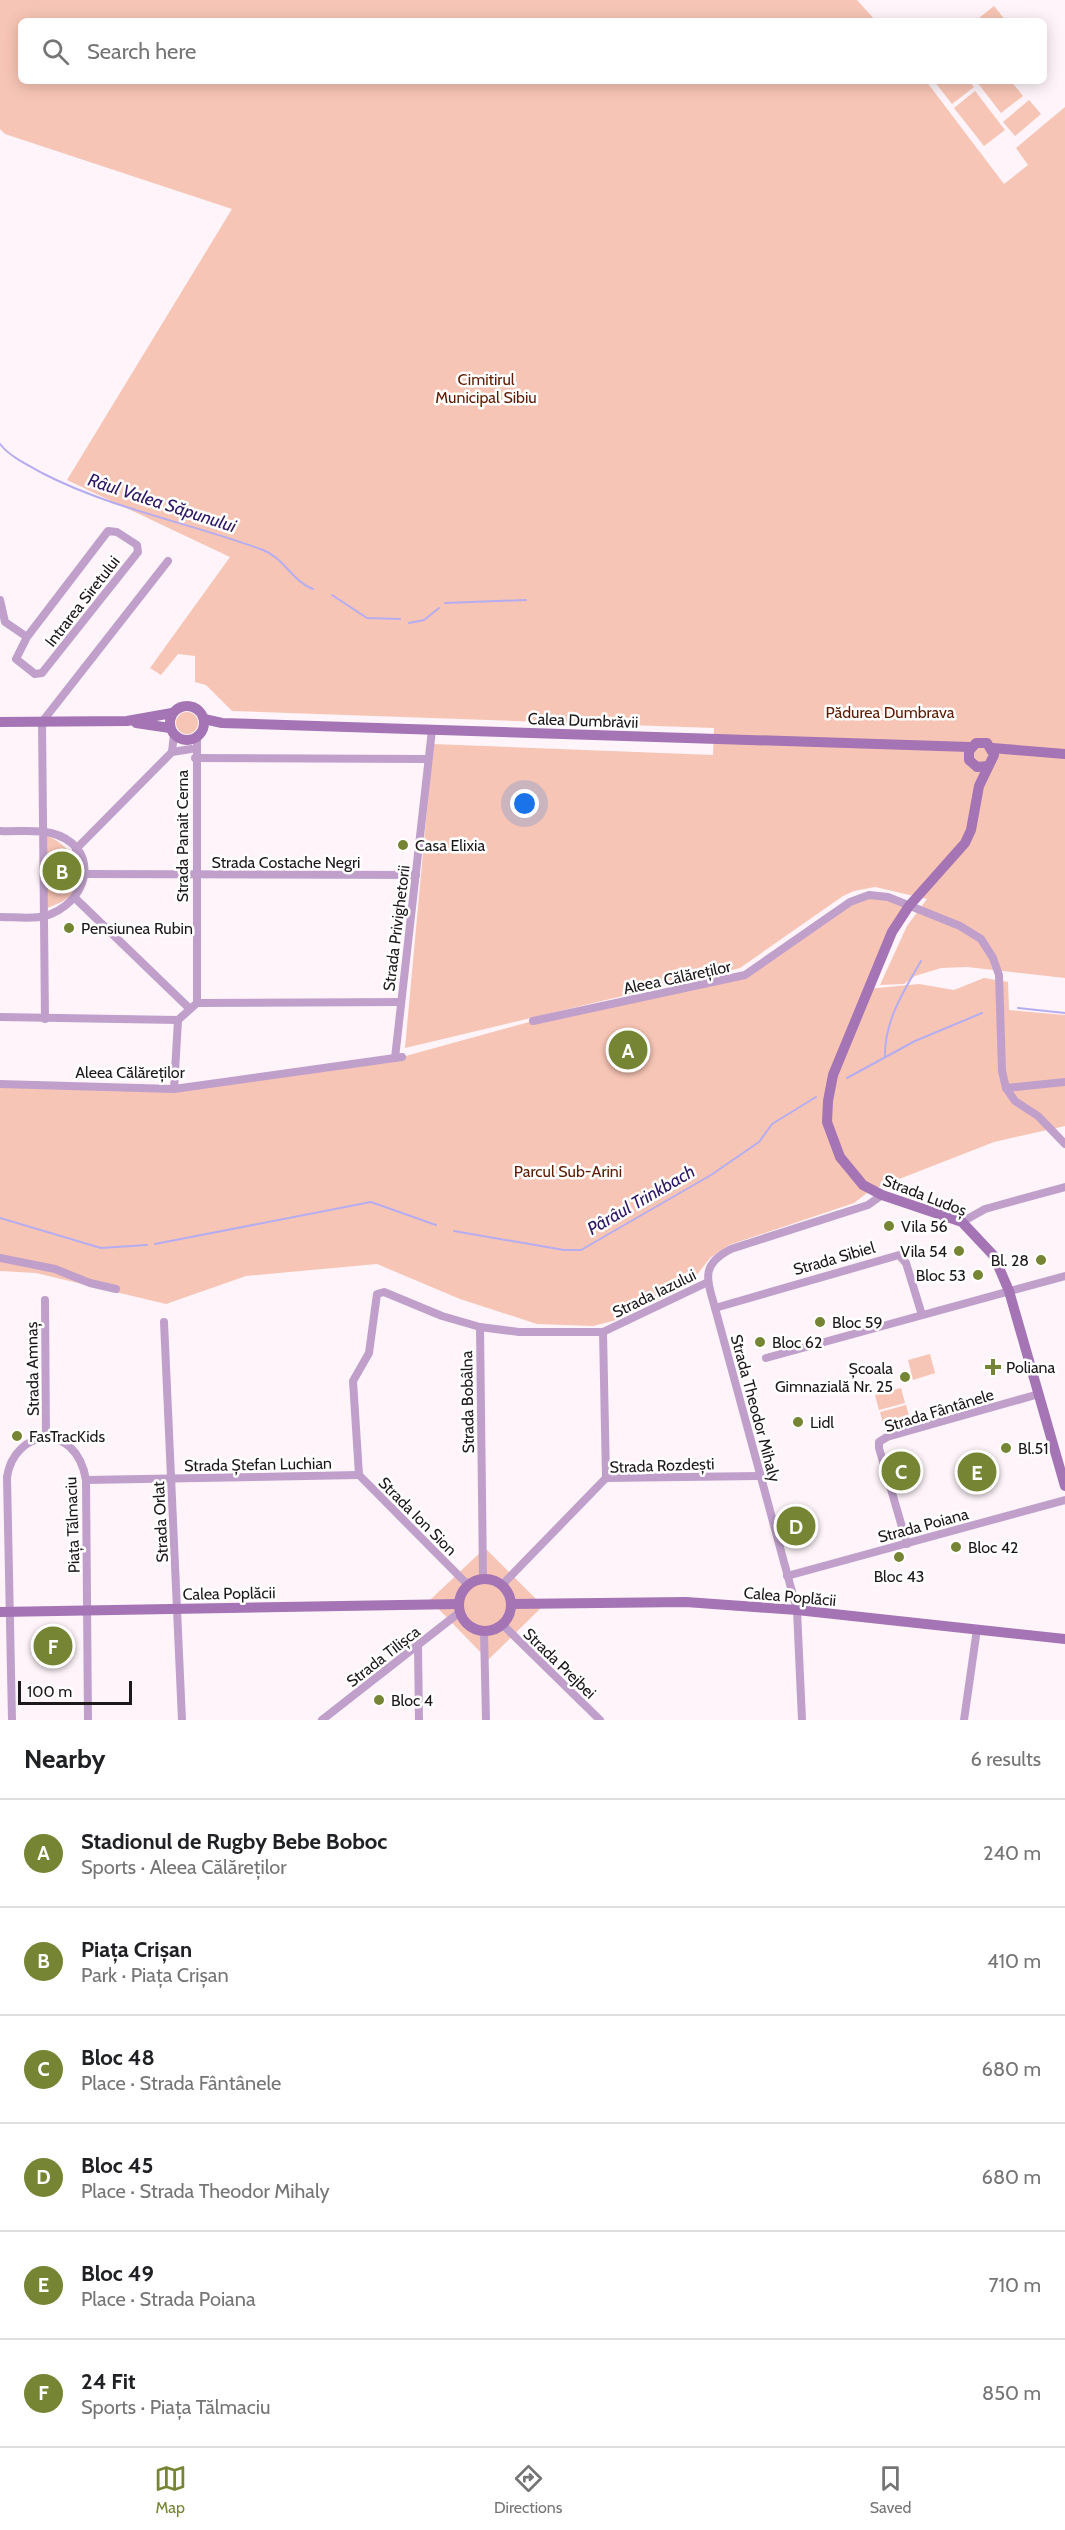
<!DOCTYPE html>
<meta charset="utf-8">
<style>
:root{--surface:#fff;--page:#f6f6f6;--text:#202124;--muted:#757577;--line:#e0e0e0;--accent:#758534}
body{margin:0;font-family:Cabin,sans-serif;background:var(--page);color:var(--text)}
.scale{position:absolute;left:18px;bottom:15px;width:114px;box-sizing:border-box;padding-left:6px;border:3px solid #1d191b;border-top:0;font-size:16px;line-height:21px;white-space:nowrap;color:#1d191b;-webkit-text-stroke:4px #fff;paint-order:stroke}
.you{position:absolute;left:525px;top:804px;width:21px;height:21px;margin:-15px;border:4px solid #fff;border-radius:50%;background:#1a73e8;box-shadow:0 0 0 9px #1a73e833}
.badge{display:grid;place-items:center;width:39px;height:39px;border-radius:50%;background:var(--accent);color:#fff;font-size:20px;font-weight:700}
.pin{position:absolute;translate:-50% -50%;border:3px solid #fff;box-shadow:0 2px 6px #0006}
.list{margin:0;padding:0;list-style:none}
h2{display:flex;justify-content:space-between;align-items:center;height:78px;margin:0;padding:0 24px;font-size:26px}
h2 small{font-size:20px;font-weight:400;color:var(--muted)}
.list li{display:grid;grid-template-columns:39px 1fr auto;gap:18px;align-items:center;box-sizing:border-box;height:108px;padding:0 24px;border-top:2px solid var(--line)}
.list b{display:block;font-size:22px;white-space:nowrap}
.list p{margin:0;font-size:20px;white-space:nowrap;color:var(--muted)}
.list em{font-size:20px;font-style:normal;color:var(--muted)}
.icon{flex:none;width:33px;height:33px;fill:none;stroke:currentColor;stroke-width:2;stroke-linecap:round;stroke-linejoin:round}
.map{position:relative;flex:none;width:1065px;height:1720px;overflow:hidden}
.search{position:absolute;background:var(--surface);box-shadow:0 3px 15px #0003;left:18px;right:18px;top:18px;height:66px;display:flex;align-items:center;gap:15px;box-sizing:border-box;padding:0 21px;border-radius:9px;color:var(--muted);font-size:22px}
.sheet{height:726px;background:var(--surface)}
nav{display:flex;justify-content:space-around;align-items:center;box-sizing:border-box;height:84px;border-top:2px solid var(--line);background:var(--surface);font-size:16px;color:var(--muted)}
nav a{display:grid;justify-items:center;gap:3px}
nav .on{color:var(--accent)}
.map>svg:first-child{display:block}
.green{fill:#f7c5b5}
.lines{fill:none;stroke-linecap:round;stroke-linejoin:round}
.stream{stroke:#b6adf1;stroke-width:2}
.street{stroke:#c0a0cb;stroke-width:8}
.secondary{stroke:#a474b4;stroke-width:10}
.poi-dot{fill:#758534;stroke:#fff;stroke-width:2}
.labels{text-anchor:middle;stroke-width:5;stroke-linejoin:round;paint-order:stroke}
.park-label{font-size:16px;fill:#5e1c04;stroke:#fff}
.street-label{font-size:16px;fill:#1d191b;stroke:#fff}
.poi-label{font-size:16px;fill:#1d191b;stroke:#fff;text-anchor:start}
.water-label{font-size:18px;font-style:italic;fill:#2f1866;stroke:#fff}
</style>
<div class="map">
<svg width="1065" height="1720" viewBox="0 0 1065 1720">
<rect width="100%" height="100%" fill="#fef4f9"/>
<g class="green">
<path d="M 0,0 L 857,0 L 876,21 L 21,21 L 21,81 L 926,81 L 1004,184 L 1028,165 L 1016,148 L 1065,107 L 1065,978 L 967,967 L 941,968 L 915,976 L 904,984 L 880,985 L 907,926 L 927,899 L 875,887 L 854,891 L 843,896 L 740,968 L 405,1048 L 433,744 L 713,755 L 714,728 L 232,711 L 206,685 L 195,682 L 195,656 L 178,654 L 161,675 L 150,668 L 230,557 L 67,480 L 232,209 L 5,134 L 0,129 Z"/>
<path d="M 994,6 L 1006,21 L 982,21 L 979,18 Z"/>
<path d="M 934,81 L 969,81 L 974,87 L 952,104 Z"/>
<path d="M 976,81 L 1011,81 L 1023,96 L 1001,113 Z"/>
<path d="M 975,91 L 1005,130 L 984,146 L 954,108 Z"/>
<path d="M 1029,100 L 1041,114 L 1015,136 L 1003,122 Z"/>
<circle cx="187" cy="723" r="11"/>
<path d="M 45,835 C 67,843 93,870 72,894 C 66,901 55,905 47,908 Z"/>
<path d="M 869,895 L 903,905 L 867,989 L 919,984 L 954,990 L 984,978 L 1008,982 L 1009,1010 L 1065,1015 L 1065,1126 L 994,1142 L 871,1190 L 854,1203 L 729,1245 L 710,1258 L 693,1280 L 683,1288 L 616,1320 L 593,1326 L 537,1324 L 460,1299 L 377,1264 L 246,1276 L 166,1304 L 36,1273 L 0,1271 L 0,1084 L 174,1089 L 402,1057 L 533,1021 L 738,978 L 845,904 Z"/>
<path d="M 930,1354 L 935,1373 L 913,1380 L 908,1360 Z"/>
<path d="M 901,1388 L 905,1403 L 879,1410 L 875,1395 Z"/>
<path d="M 906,1405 L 910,1420 L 884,1427 L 880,1412 Z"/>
<path d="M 485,1548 L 543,1606 L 488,1660 L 430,1600 Z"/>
</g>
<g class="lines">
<g class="stream">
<path d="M 0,444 C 10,457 28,465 42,473 C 112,509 190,523 263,550 C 284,558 292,581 313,589"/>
<path d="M 332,595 L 367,618 L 400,619"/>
<path d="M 445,603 L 526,600"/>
<path d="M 409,623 L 424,620 L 439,608"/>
<path d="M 1018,1008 L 1065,1013"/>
<path d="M 885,1057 C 884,1021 904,991 921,961"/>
<path d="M 847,1078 L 915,1041 L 982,1013"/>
<path d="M 0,1218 L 101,1248 L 147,1245"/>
<path d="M 454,1231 L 564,1250 L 581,1250 L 711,1175 L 759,1142 L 772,1124 L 816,1097"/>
<path d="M 155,1244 L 371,1202 L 436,1225"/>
</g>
<g class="street">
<path d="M 0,600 L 5,622 L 27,637 L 108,531 L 117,532 L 137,545 L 138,552 L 42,673 L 35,674 L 16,659 L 27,637"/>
<path d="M 172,752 L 174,734"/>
<path d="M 195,758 L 428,759"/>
<path d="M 0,831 C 17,832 35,829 51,833 C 99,845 92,897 51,914 C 36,920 16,917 0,917"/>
<path d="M 76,849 L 172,752 L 191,749"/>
<path d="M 85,874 L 416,875"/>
<path d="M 75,898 L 190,1009"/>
<path d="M 197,1003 L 401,1002"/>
<path d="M 0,1017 L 178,1020"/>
<path d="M 45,1019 L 42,722 L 168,561"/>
<path d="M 533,1021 L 745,975 L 850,902 L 869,895 L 888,897 L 960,926 L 981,939 L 993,958 L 999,975 L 1002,1071 L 1006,1088 L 1015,1101 L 1038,1116 L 1065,1144"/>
<path d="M 395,1058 L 432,730"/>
<path d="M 0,1084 L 174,1089 L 402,1057"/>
<path d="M 1006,1088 L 1065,1082"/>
<path d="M 174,1089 L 178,1020 L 197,1003 L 197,737"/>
<path d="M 962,1222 L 985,1209 L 1065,1187"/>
<path d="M 0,1258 L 55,1269 L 90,1283 L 116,1289"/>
<path d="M 45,1300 L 46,1439"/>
<path d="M 715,1308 L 899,1255 L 906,1263 L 922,1315"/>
<path d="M 164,1322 L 182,1720"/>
<path d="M 480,1327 L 483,1579"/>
<path d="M 603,1332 L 606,1478"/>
<path d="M 766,1358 L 1065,1276"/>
<path d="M 86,1480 L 359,1475"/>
<path d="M 907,1544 L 879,1448 L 879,1442 L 887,1437 L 1039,1394"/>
<path d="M 787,1576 L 1065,1500"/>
<path d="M 468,1585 L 359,1475 L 353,1381 L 369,1353 L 377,1294 L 384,1292 L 442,1316 L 480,1327 L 519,1332 L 603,1332 L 708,1282"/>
<path d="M 502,1585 L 606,1478 L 759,1476"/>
<path d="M 502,1624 L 600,1720"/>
<path d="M 484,1631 L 486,1720"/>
<path d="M 418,1646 L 419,1720"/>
<path d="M 12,1720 L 7,1477 C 14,1429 76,1420 86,1480 L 88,1720"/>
<path d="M 322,1720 L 460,1612"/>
<path d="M 802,1720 L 797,1610 L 715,1308 C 707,1279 700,1265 731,1249 L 868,1205 L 882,1195"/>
<path d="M 964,1720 L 977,1629"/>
</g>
<g class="secondary">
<circle cx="187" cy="723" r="17"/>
<path d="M 204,719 L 222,723 L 970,747"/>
<path d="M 0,722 L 127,721 L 172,713"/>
<path d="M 136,723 L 170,728"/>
<path d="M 992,748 L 1065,754"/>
<path d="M 988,766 L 977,767 L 969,760 L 969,751 L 976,743 L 987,743 L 994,755 L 979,786 L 971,830 L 965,843 L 909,906 L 892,932 L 833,1075 L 828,1101 L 827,1122 L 840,1157 L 863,1185 L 882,1195 L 962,1222 L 994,1256 L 1009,1291 L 1065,1486"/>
<circle cx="485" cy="1605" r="26"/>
<path d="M 511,1604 L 686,1602 L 797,1610 L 1065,1639"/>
<path d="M 0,1612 L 459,1604"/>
</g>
</g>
<g class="poi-dot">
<circle cx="403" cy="845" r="6"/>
<circle cx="69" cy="928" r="6"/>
<circle cx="889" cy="1226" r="6"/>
<circle cx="959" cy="1251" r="6"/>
<circle cx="1041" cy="1260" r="6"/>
<circle cx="978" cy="1275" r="6"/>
<circle cx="820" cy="1322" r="6"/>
<circle cx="760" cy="1342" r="6"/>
<path d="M990 1358h6v6h6v6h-6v6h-6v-6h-6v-6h6z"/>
<circle cx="905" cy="1377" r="6"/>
<circle cx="798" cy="1422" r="6"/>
<circle cx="17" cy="1436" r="6"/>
<circle cx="1006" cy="1448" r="6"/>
<circle cx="956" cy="1547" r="6"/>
<circle cx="899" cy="1557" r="6"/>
<circle cx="379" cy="1700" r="6"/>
</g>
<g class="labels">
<g class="park-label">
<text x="486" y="385">Cimitirul<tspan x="486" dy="18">Municipal Sibiu</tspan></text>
<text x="890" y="718">Pădurea Dumbrava</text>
<text x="568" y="1177">Parcul Sub-Arini</text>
</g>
<g class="street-label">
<text transform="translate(82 601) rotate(-52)" y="6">Intrarea Siretului</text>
<text transform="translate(583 720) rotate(2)" y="6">Calea Dumbrăvii</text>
<text transform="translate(182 836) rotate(-90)" y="6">Strada Panait Cerna</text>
<text x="286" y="868">Strada Costache Negri</text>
<text transform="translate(396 928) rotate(-83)" y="6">Strada Privighetorii</text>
<text transform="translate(677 977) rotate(-12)" y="6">Aleea Călăreților</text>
<text x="130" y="1078">Aleea Călăreților</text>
<text transform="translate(925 1195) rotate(21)" y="6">Strada Ludoș</text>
<text transform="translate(834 1258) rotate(-16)" y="6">Strada Sibiel</text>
<text transform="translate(654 1293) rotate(-26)" y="6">Strada Iazului</text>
<text transform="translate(32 1369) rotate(-91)" y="6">Strada Amnaș</text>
<text transform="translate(467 1402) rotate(-91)" y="6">Strada Bobâlna</text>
<text transform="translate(756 1408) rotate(75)" y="6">Strada Theodor Mihaly</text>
<text transform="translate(939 1410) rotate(-17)" y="6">Strada Fântânele</text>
<text transform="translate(258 1464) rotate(-1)" y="6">Strada Ștefan Luchian</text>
<text transform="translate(662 1465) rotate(-2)" y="6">Strada Rozdești</text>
<text transform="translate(418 1516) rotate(45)" y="6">Strada Ion Sion</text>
<text transform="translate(160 1522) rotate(-93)" y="6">Strada Orlat</text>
<text transform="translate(72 1525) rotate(-92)" y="6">Piața Tălmaciu</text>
<text transform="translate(923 1525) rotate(-15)" y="6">Strada Poiana</text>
<text transform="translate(229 1593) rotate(-1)" y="6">Calea Poplăcii</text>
<text transform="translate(790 1596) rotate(5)" y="6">Calea Poplăcii</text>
<text transform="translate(383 1656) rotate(-38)" y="6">Strada Tilișca</text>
<text transform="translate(560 1663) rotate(44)" y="6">Strada Prejbei</text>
</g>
<g class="poi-label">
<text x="415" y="851">Casa Elixia</text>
<text x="81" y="934">Pensiunea Rubin</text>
<text x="901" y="1232">Vila 56</text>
<text x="947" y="1257" text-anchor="end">Vila 54</text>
<text x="1029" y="1266" text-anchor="end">Bl. 28</text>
<text x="966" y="1281" text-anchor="end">Bloc 53</text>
<text x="832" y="1328">Bloc 59</text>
<text x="772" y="1348">Bloc 62</text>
<text x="1006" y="1373">Poliana</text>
<text x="893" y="1374" text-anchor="end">Școala<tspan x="893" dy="18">Gimnazială Nr. 25</tspan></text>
<text x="810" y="1428">Lidl</text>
<text x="29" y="1442">FasTracKids</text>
<text x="1018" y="1454">Bl.51</text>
<text x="968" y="1553">Bloc 42</text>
<text x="899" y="1582" text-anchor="middle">Bloc 43</text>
<text x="391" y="1706">Bloc 4</text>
</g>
<g class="water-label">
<text transform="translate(162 503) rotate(18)" y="6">Râul Valea Săpunului</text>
<text transform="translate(641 1200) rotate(-30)" y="6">Pârâul Trinkbach</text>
</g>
</g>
</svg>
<div class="scale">100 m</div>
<div class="you"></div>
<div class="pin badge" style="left:628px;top:1050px">A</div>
<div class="pin badge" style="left:62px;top:871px">B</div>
<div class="pin badge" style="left:901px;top:1471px">C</div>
<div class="pin badge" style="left:796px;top:1526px">D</div>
<div class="pin badge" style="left:977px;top:1472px">E</div>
<div class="pin badge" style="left:53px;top:1646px">F</div>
<div class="search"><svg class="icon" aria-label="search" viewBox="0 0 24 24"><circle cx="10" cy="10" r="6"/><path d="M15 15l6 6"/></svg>Search here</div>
</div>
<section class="sheet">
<h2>Nearby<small>6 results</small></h2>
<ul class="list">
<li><span class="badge">A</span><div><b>Stadionul de Rugby Bebe Boboc</b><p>Sports · Aleea Călăreților</p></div><em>240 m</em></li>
<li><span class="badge">B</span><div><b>Piața Crișan</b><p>Park · Piața Crișan</p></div><em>410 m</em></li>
<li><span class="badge">C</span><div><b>Bloc 48</b><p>Place · Strada Fântânele</p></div><em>680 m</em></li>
<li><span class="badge">D</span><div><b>Bloc 45</b><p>Place · Strada Theodor Mihaly</p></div><em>680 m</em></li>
<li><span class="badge">E</span><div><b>Bloc 49</b><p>Place · Strada Poiana</p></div><em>710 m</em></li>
<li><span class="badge">F</span><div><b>24 Fit</b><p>Sports · Piața Tălmaciu</p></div><em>850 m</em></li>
</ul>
</section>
<nav>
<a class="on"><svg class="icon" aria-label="map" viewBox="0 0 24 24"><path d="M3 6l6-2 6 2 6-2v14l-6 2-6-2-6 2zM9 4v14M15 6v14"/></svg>Map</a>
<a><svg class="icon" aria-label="directions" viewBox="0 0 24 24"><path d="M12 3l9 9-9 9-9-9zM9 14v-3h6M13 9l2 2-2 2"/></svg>Directions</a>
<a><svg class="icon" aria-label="saved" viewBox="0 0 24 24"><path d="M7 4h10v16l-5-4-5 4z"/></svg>Saved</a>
</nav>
